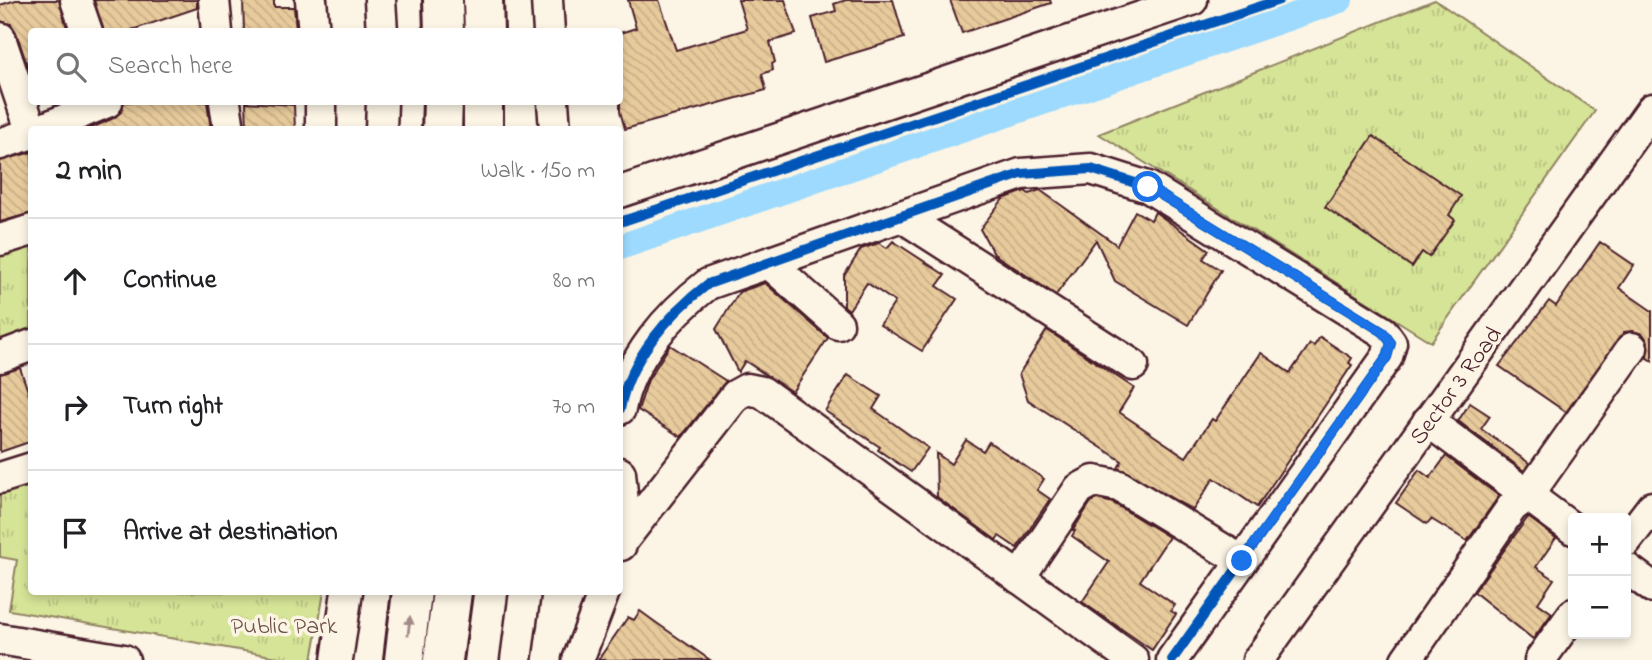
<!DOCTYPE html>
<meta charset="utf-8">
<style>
:root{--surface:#fff;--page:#f2f2f2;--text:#202124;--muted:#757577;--line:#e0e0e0}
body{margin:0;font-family:"Indie Flower",sans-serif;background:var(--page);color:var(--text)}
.controls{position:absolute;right:21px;bottom:21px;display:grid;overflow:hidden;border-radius:7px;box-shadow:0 4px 10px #0003}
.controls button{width:63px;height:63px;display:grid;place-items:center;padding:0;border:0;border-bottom:2px solid var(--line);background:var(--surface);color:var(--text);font:35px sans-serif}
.stop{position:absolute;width:21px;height:21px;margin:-16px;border:5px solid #1a73e8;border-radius:50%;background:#fff}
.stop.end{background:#1a73e8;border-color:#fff;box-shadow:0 2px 7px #0008}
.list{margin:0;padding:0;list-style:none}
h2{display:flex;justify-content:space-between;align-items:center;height:91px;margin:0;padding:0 28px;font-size:30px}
h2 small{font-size:23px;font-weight:400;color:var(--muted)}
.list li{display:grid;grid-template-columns:46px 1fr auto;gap:21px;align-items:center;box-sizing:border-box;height:126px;padding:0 28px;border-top:2px solid var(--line)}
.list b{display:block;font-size:26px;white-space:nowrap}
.list em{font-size:23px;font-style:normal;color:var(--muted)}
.icon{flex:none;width:38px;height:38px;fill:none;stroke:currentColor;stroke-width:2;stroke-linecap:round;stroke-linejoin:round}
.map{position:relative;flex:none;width:1652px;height:660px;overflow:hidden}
.search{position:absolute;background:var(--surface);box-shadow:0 4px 10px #0003;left:28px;top:28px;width:595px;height:77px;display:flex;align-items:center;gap:18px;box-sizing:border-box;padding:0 24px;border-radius:7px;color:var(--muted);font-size:26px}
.panel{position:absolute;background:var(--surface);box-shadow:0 4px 10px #0003;left:28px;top:126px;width:595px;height:469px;border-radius:7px}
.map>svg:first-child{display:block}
.park{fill:url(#park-tufts);stroke:#908261;stroke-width:2}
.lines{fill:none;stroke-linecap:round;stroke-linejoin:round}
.canal{stroke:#9ddafe;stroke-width:26}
.building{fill:url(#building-back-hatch);stroke:#4a1f2b;stroke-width:2}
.street-casing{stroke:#4a1f2b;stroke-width:35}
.secondary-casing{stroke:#4a1f2b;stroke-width:44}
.street{stroke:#fcf5e5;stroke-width:30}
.secondary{stroke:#fcf5e5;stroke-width:38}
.cycleway-casing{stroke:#fcf5e5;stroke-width:15}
.cycleway{stroke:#0057b8;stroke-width:10}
.oneway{fill:#a38a88}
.route{stroke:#1a73e8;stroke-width:9}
.labels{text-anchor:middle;stroke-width:7;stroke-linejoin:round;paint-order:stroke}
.street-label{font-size:24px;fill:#4a1f2b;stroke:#fcf5e5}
.park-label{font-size:24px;fill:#6d5046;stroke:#fcf5e5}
</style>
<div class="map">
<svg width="1652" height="660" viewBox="0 0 1652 660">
<defs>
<pattern id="park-tufts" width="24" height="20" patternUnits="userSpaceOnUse" patternTransform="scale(1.75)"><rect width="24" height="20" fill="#d6e497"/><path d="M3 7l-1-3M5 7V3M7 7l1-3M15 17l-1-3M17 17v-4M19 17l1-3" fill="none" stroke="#b9c382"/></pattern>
<pattern id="building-back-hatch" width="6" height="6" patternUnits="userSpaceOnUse" patternTransform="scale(1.75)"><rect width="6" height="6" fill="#e8cb9c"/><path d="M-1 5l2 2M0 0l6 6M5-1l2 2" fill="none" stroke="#c8ae87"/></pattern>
</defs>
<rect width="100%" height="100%" fill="#fcf5e5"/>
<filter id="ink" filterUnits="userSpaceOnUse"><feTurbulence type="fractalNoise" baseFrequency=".0143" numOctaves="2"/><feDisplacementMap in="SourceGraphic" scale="14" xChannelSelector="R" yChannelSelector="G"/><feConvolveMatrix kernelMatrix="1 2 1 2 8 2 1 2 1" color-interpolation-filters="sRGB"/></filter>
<g filter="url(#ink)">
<g class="park">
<path d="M 1435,0 L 1595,111 L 1431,342 L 1099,134 Z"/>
<path d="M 31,241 L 31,329 L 0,340 L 0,252 Z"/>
<path d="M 0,479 L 31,487 L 32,592 L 324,592 L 312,660 L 295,660 L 9,610 L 17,560 L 0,557 Z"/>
</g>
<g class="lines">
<path class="canal" d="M 620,247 L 1340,0"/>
</g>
<g class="building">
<path d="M 16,0 L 59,0 L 68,32 L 32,32 L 29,71 L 16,32 L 11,24 L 0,21 L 0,5 Z"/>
<path d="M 94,0 L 197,0 L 197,8 L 126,32 L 104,32 Z"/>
<path d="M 243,0 L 274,0 L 274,7 L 294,7 L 296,30 L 244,32 Z"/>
<path d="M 628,0 L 659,0 L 676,50 L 747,29 L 738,0 L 785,0 L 796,34 L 770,42 L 775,62 L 772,64 L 773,70 L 762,74 L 766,90 L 625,129 L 620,111 L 620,33 L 636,28 Z"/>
<path d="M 846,0 L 893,0 L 904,38 L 824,62 L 812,18 L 836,11 L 834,4 Z"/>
<path d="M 950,0 L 1050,0 L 1051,3 L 962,33 Z"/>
<path d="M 124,102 L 207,102 L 211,130 L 87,130 L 114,118 L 121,112 Z"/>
<path d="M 246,102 L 294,105 L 295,130 L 247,130 Z"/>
<path d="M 1373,136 L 1461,196 L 1449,215 L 1455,220 L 1429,257 L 1422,252 L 1412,267 L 1325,207 Z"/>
<path d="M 32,152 L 32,213 L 0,222 L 0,161 Z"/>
<path d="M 1040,190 L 1117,245 L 1135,211 L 1151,220 L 1155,212 L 1209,250 L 1203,259 L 1221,270 L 1188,325 L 1115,281 L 1096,240 L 1056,295 L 994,254 L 980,229 L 1003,199 L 1025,191 L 1029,194 Z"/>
<path d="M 893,241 L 945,275 L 937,286 L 957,299 L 922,351 L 880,325 L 895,302 L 867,283 L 849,310 L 844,306 L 844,276 L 861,249 L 879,243 L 887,248 Z"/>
<path d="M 1600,242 L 1634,265 L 1619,288 L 1652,311 L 1652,361 L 1647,358 L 1648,341 L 1643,334 L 1633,331 L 1624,332 L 1566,412 L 1499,366 L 1549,301 L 1556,306 Z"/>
<path d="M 765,283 L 828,338 L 792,392 L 745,361 L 738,372 L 716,329 L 739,292 Z"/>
<path d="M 1047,330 L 1134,388 L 1119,412 L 1186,457 L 1212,419 L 1215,421 L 1261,353 L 1290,373 L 1310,344 L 1314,346 L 1320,337 L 1352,358 L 1349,363 L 1352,365 L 1257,507 L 1214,478 L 1193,510 L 1118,468 L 1122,461 L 1028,400 L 1019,374 Z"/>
<path d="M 670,345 L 726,381 L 681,437 L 638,410 L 648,380 Z"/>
<path d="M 20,368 L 32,403 L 32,441 L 0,452 L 0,374 Z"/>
<path d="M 848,375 L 881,396 L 873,409 L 928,448 L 911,472 L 878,450 L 880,447 L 825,411 Z"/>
<path d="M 1470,403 L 1490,416 L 1481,429 L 1529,463 L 1524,471 L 1458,421 Z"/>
<path d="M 966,440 L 983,451 L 989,442 L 1044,479 L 1037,490 L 1050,499 L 1017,548 L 999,536 L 996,540 L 937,497 L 936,453 L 951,464 Z"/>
<path d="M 1446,456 L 1499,496 L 1467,541 L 1431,519 L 1427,524 L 1396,503 L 1419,470 L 1430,478 Z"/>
<path d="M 1097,499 L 1113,503 L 1169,537 L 1140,581 L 1175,605 L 1171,611 L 1176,614 L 1152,650 L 1082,602 L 1109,562 L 1072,536 L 1075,531 L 1073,530 L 1091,502 Z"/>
<path d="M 1528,517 L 1556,538 L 1536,567 L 1554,579 L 1538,603 L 1552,613 L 1533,639 L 1474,592 Z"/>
<path d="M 640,611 L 658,624 L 710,660 L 598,660 L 628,617 L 634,620 Z"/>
</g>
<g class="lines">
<defs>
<g id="street">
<path d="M 76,0 L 87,32"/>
<path d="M 214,0 L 217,32"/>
<path d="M 311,0 L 314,32"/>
<path d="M 380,0 L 382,32"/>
<path d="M 547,0 L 549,32"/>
<path d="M 0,38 L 32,133 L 0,144"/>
<path d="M 225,102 L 229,130"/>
<path d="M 553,102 L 555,130"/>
<path d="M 40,130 L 107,102"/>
<path d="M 321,130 L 321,102"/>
<path d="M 381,130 L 382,102"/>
<path d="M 620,192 L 1192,0"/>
<path d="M 901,216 L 1133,365"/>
<path d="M 0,240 L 32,230"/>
<path d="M 769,263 L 838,324"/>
<path d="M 0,357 L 32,345"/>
<path d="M 620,409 C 629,359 669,314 708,284 L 1021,174 L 1091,169 L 1148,187 L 1383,332 L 1391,343 L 1387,357 L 1172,660"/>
<path d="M 1428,421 L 1573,529"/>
<path d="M 620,473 L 623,503 L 621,545"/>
<path d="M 0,478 L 32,468"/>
<path d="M 623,540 L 736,395 L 747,389 L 762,392 L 1133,660"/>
<path d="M 1626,541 L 1652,507"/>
<path d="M 1626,568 L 1652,587"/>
<path d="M 1019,578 L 1079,489 L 1094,481 L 1119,486 L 1242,561"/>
<path d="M 0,639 L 124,660"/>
<path d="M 337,660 L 347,592"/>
<path d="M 516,660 L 525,592"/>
<path d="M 578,660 L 604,592"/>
<path d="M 1258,660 L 1652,109"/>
<path d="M 1406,660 L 1512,507 L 1528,495 L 1632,348"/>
<path d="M 1540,660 L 1573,614"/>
</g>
<g id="secondary">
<path d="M 443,0 L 444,32"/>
<path d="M 483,0 L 484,32"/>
<path d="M 442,130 L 443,102"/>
<path d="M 483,130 L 483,102"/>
<path d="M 404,660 L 412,592"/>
<path d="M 443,660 L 452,592"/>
</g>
</defs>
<use href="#street" class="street-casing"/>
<use href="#secondary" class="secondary-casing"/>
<use href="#street" class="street"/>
<use href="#secondary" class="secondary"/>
<defs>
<g id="cycleway">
<path d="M 620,222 L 1279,0"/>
<path d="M 620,409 C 629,359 669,314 708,284 L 1021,174 L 1091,169 L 1148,187 L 1383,332 L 1391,343 L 1387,357 L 1172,660"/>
</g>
</defs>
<use href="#cycleway" class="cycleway-casing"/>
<use href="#cycleway" class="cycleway"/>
</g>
<defs><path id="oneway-solid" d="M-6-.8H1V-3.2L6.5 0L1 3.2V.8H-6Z" transform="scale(1.75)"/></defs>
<use class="oneway" href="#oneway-solid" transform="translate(409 626) rotate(-84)"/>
</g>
<g class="lines" filter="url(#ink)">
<path class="route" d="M 1148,187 L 1383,332 L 1391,343 L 1387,357 L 1242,561"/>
</g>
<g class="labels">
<g class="street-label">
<text transform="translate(1455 385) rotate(-54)" y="8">Sector 3 Road</text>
</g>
<g class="park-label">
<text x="284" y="633">Public Park</text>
</g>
</g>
</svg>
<div class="controls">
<button>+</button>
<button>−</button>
</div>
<div class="stop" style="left:1148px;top:187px"></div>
<div class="stop end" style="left:1242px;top:561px"></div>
<div class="search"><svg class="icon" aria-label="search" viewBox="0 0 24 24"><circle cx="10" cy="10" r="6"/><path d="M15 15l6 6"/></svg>Search here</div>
<section class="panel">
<h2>2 min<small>Walk · 150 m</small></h2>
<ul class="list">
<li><svg class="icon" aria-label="ahead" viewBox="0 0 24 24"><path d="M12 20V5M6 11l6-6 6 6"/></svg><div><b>Continue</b></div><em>80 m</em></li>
<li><svg class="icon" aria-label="right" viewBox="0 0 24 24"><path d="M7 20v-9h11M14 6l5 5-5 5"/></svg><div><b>Turn right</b></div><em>70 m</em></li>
<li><svg class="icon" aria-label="arrive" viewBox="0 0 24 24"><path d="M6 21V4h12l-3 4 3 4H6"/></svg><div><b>Arrive at destination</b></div></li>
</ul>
</section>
</div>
